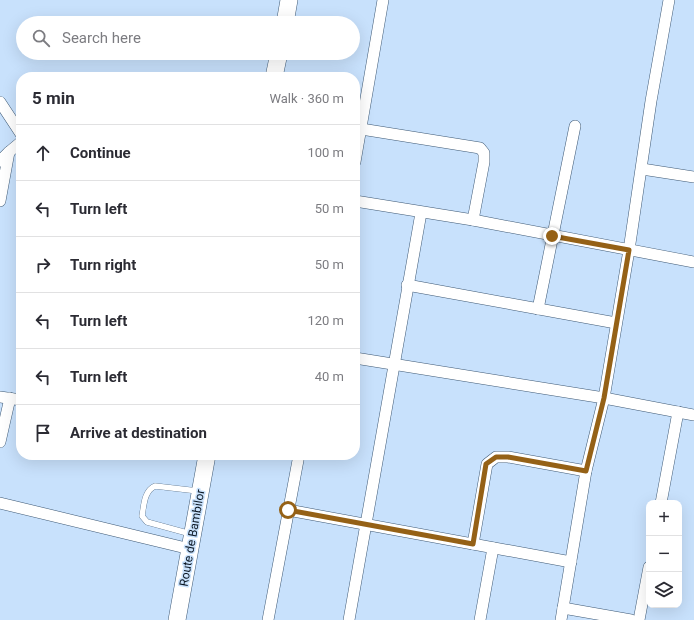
<!DOCTYPE html>
<meta charset="utf-8">
<style>
:root{--surface:#fff;--page:#f7f7f7;--text:#2b2b33;--muted:#7c7c81;--line:#e1e1e2}
body{margin:0;font-family:Roboto,sans-serif;background:var(--page);color:var(--text)}
.controls{position:absolute;right:12px;bottom:12px;display:grid;overflow:hidden;border-radius:8px;box-shadow:0 4px 16px #0002}
.controls button{width:36px;height:36px;display:grid;place-items:center;padding:0;border:0;border-bottom:1px solid var(--line);background:var(--surface);color:var(--text);font:20px sans-serif}
.stop{position:absolute;width:12px;height:12px;margin:-9px;border:3px solid #956116;border-radius:50%;background:#fff}
.stop.end{background:#956116;border-color:#fff;box-shadow:0 1px 4px #0008}
.list{margin:0;padding:0;list-style:none}
h2{display:flex;justify-content:space-between;align-items:center;height:52px;margin:0;padding:0 16px;font-size:17px}
h2 small{font-size:13px;font-weight:400;color:var(--muted)}
.list li{display:grid;grid-template-columns:26px 1fr auto;gap:12px;align-items:center;box-sizing:border-box;height:56px;padding:0 16px;border-top:1px solid var(--line)}
.list b{display:block;font-size:15px;white-space:nowrap}
.list em{font-size:13px;font-style:normal;color:var(--muted)}
.icon{flex:none;width:22px;height:22px;fill:none;stroke:currentColor;stroke-width:2;stroke-linecap:round;stroke-linejoin:round}
.map{position:relative;flex:none;width:694px;height:620px;overflow:hidden}
.search{position:absolute;background:var(--surface);box-shadow:0 4px 16px #0002;left:16px;top:16px;width:344px;height:44px;display:flex;align-items:center;gap:10px;box-sizing:border-box;padding:0 14px;border-radius:22px;color:var(--muted);font-size:15px}
.panel{position:absolute;background:var(--surface);box-shadow:0 4px 16px #0002;left:16px;top:72px;width:344px;height:388px;border-radius:16px}
.map>svg:first-child{display:block}
.lines{fill:none;stroke-linecap:round;stroke-linejoin:round}
.lane-casing{stroke:#3e5975;stroke-width:6}
.street-casing{stroke:#3e5975;stroke-width:12}
.primary-casing{stroke:#3e5975;stroke-width:18}
.lane{stroke:#fff;stroke-width:5.5}
.street{stroke:#fff;stroke-width:11}
.primary{stroke:#fff;stroke-width:17}
.route{stroke:#956116;stroke-width:5}
.labels{text-anchor:middle;stroke-width:3;stroke-linejoin:round;paint-order:stroke}
.street-label{font-size:12px;fill:#0c1723;stroke:#c8e1fc}
</style>
<div class="map">
<svg width="694" height="620" viewBox="0 0 694 620">
<rect width="100%" height="100%" fill="#c8e1fc"/>
<g class="lines">
<defs>
<path id="lane" d="M 191,534 L 147,522 L 142,516 C 144,505 144,491 155,486 L 198,491"/>
<g id="street">
<path d="M 0,102 L 21,134"/>
<path d="M 355,128 L 480,148 L 484,153 L 484,162 L 473,220"/>
<path d="M 9,152 L 21,142"/>
<path d="M 0,161 L 9,152 L 0,201"/>
<path d="M 355,162 L 383,0"/>
<path d="M 642,169 L 694,177"/>
<path d="M 355,201 L 473,220 L 694,262"/>
<path d="M 407,285 L 616,323"/>
<path d="M 538,309 L 575,126"/>
<path d="M 355,358 L 604,398 L 694,415"/>
<path d="M 0,397 L 21,400"/>
<path d="M 0,442 L 10,398"/>
<path d="M 0,503 L 190,549"/>
<path d="M 661,503 L 678,412"/>
<path d="M 288,510 L 571,562"/>
<path d="M 473,544 L 487,464 L 496,457 L 508,457 L 586,471"/>
<path d="M 563,608 L 631,620"/>
<path d="M 268,620 L 299,455"/>
<path d="M 349,620 L 421,213"/>
<path d="M 480,620 L 493,548"/>
<path d="M 561,620 L 586,471 L 604,398 L 629,250 L 651,101 L 669,0"/>
<path d="M 639,620 L 649,567"/>
</g>
<g id="primary">
<path d="M 285,23 L 289,0"/>
<path d="M 274,77 L 279,53"/>
<path d="M 177,620 L 207,455"/>
</g>
</defs>
<use href="#lane" class="lane-casing"/>
<use href="#street" class="street-casing"/>
<use href="#primary" class="primary-casing"/>
<use href="#lane" class="lane"/>
<use href="#street" class="street"/>
<use href="#primary" class="primary"/>
</g>
<g class="lines">
<path class="route" d="M 288,510 L 473,544 L 486,464 L 496,457 L 508,457 L 586,471 L 604,398 L 629,250 L 552,236"/>
</g>
<g class="labels">
<g class="street-label">
<text transform="translate(192 538) rotate(-80)" y="4">Route de Bambilor</text>
</g>
</g>
</svg>
<div class="controls">
<button>+</button>
<button>−</button>
<button><svg class="icon" aria-label="layers" viewBox="0 0 24 24"><path d="M12 4l9 5-9 5-9-5zM3 14l9 5 9-5"/></svg></button>
</div>
<div class="stop" style="left:288px;top:510px"></div>
<div class="stop end" style="left:552px;top:236px"></div>
<div class="search"><svg class="icon" aria-label="search" viewBox="0 0 24 24"><circle cx="10" cy="10" r="6"/><path d="M15 15l6 6"/></svg>Search here</div>
<section class="panel">
<h2>5 min<small>Walk · 360 m</small></h2>
<ul class="list">
<li><svg class="icon" aria-label="ahead" viewBox="0 0 24 24"><path d="M12 20V5M6 11l6-6 6 6"/></svg><div><b>Continue</b></div><em>100 m</em></li>
<li><svg class="icon" aria-label="left" viewBox="0 0 24 24"><path d="M17 20v-9H6M10 6l-5 5 5 5"/></svg><div><b>Turn left</b></div><em>50 m</em></li>
<li><svg class="icon" aria-label="right" viewBox="0 0 24 24"><path d="M7 20v-9h11M14 6l5 5-5 5"/></svg><div><b>Turn right</b></div><em>50 m</em></li>
<li><svg class="icon" aria-label="left" viewBox="0 0 24 24"><path d="M17 20v-9H6M10 6l-5 5 5 5"/></svg><div><b>Turn left</b></div><em>120 m</em></li>
<li><svg class="icon" aria-label="left" viewBox="0 0 24 24"><path d="M17 20v-9H6M10 6l-5 5 5 5"/></svg><div><b>Turn left</b></div><em>40 m</em></li>
<li><svg class="icon" aria-label="arrive" viewBox="0 0 24 24"><path d="M6 21V4h12l-3 4 3 4H6"/></svg><div><b>Arrive at destination</b></div></li>
</ul>
</section>
</div>
